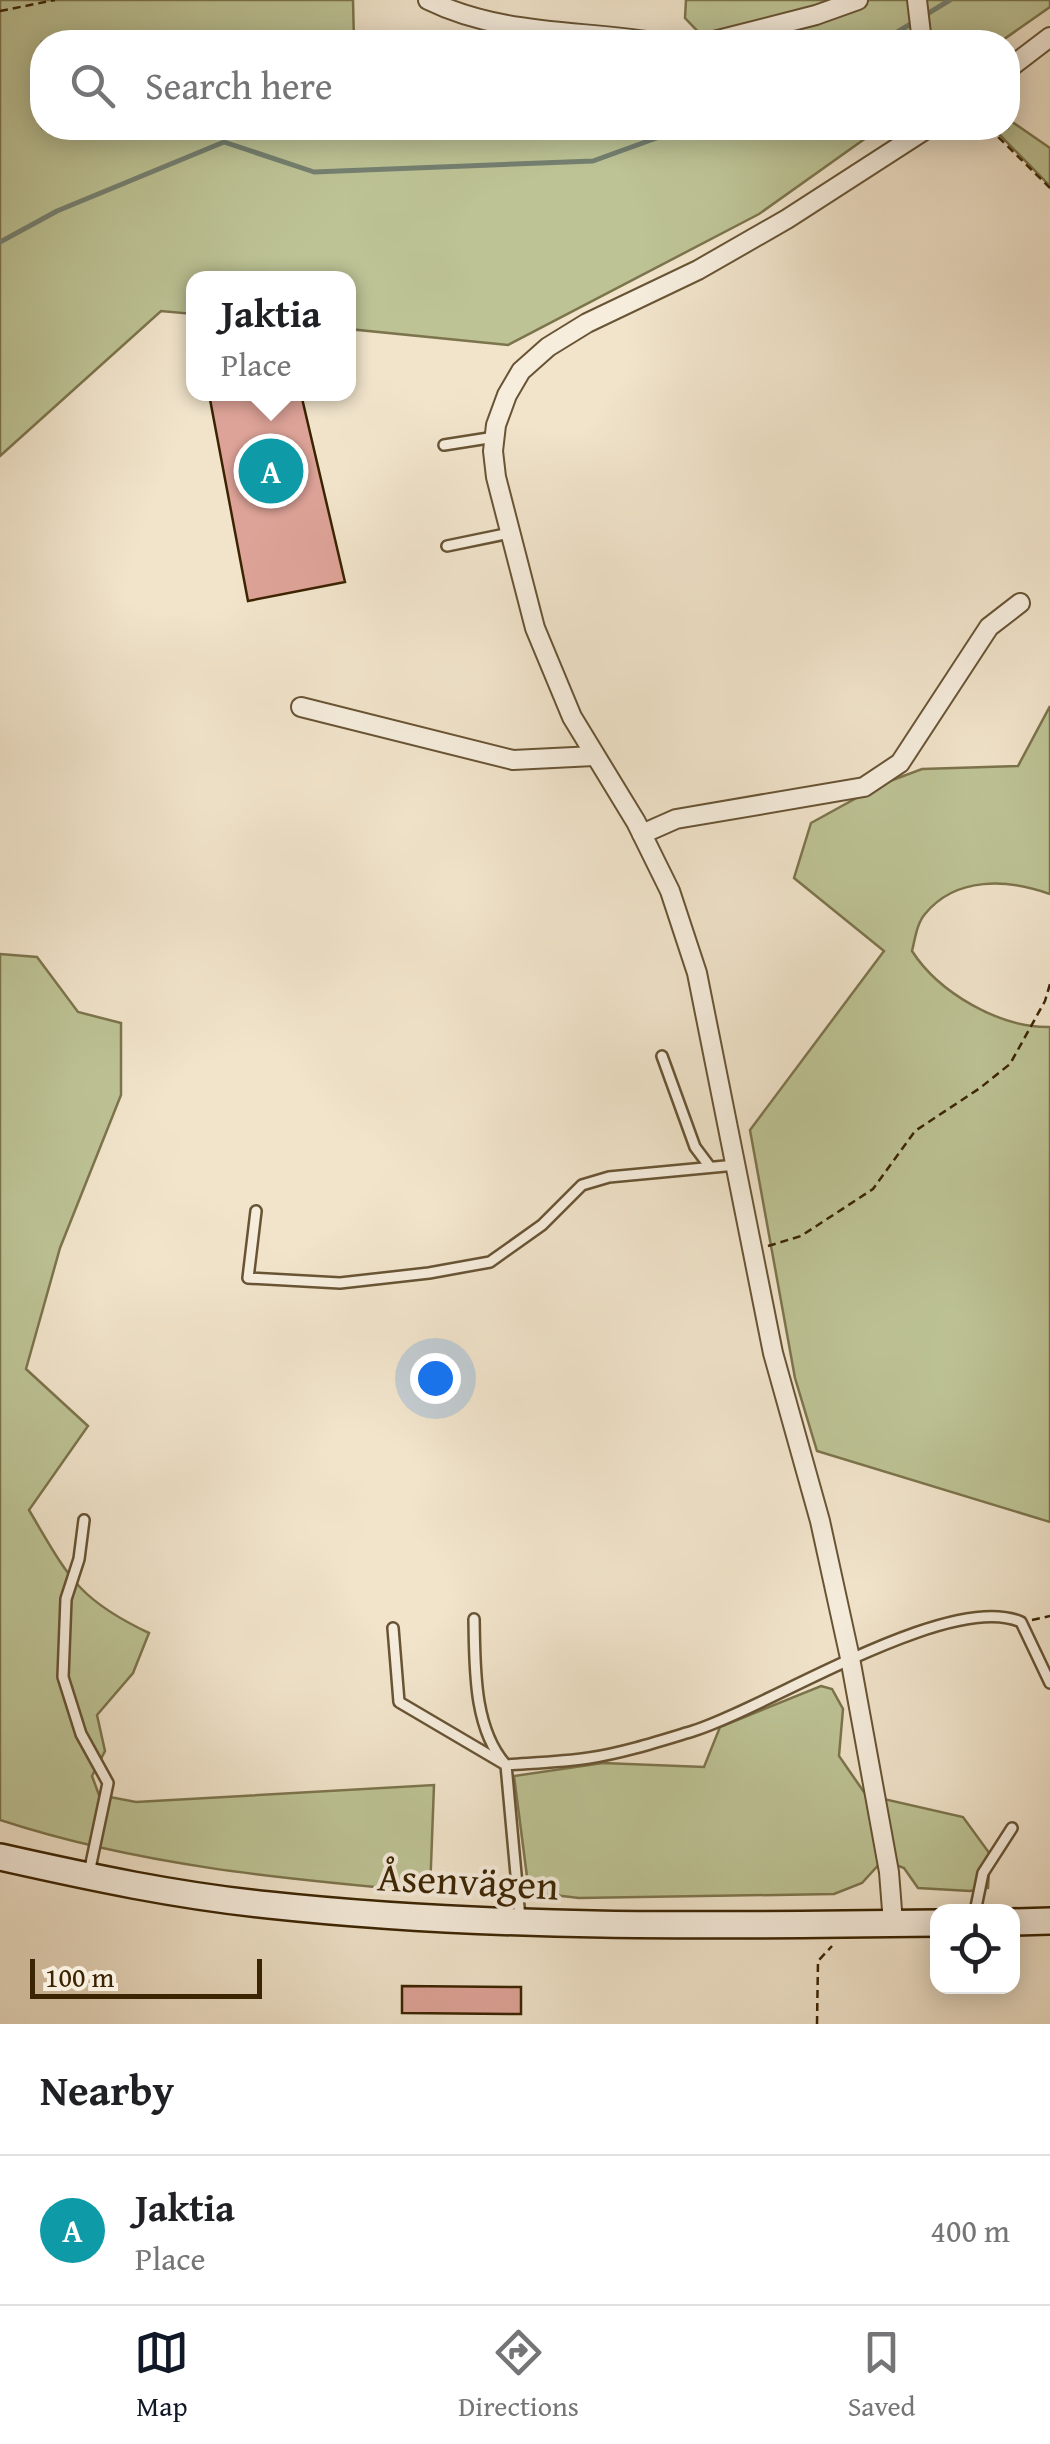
<!DOCTYPE html>
<meta charset="utf-8">
<style>
:root{--surface:#fff;--page:#f6f6f6;--text:#202124;--muted:#757577;--line:#e0e0e0;--accent:#111827}
body{margin:0;font-family:"Gentium Book Plus",serif;background:var(--page);color:var(--text)}
.controls{position:absolute;right:30px;bottom:30px;display:grid;overflow:hidden;border-radius:20px;box-shadow:0 5px 25px #0003}
.controls button{width:90px;height:90px;display:grid;place-items:center;padding:0;border:0;border-bottom:2px solid var(--line);background:var(--surface);color:var(--text);font:50px sans-serif}
.scale{position:absolute;left:30px;bottom:25px;width:232px;box-sizing:border-box;padding-left:10px;border:5px solid #3b2402;border-top:0;font-size:28px;line-height:35px;white-space:nowrap;color:#3b2402;-webkit-text-stroke:8px #f6eddd;paint-order:stroke}
.you{position:absolute;left:435px;top:1378px;width:35px;height:35px;margin:-25px;border:8px solid #fff;border-radius:50%;background:#1a73e8;box-shadow:0 0 0 15px #1a73e833}
.badge{display:grid;place-items:center;width:65px;height:65px;border-radius:50%;background:var(--accent);color:#fff;font-size:32px;font-weight:700}
.pin{position:absolute;translate:-50% -50%;border:5px solid #fff;box-shadow:0 2px 10px #0006}
.popup{position:absolute;left:186px;top:271px;width:170px;height:130px;box-sizing:border-box;display:grid;place-content:center;border-radius:20px;background:var(--surface);filter:drop-shadow(0 2px 8px #0005);font-size:32px;white-space:nowrap;color:var(--muted)}
.popup b{font-size:38px;color:var(--text)}
.popup::after{content:'';position:absolute;left:50%;top:100%;margin-left:-20px;border:20px solid transparent;border-top-color:var(--surface)}
.list{margin:0;padding:0;list-style:none}
h2{display:flex;justify-content:space-between;align-items:center;height:130px;margin:0;padding:0 40px;font-size:42px}
h2 small{font-size:32px;font-weight:400;color:var(--muted)}
.list li{display:grid;grid-template-columns:65px 1fr auto;gap:30px;align-items:center;box-sizing:border-box;height:150px;padding:0 40px;border-top:2px solid var(--line)}
.list b{display:block;font-size:38px;white-space:nowrap}
.list p{margin:0;font-size:32px;white-space:nowrap;color:var(--muted)}
.list em{font-size:32px;font-style:normal;color:var(--muted)}
.icon{flex:none;width:55px;height:55px;fill:none;stroke:currentColor;stroke-width:2;stroke-linecap:round;stroke-linejoin:round}
.map{position:relative;flex:none;width:1050px;height:2024px;overflow:hidden}
.search{position:absolute;background:var(--surface);box-shadow:0 5px 25px #0003;left:30px;right:30px;top:30px;height:110px;display:flex;align-items:center;gap:25px;box-sizing:border-box;padding:0 35px;border-radius:40px;color:var(--muted);font-size:38px}
.sheet{height:280px;background:var(--surface)}
nav{display:flex;justify-content:space-around;align-items:center;box-sizing:border-box;height:140px;border-top:2px solid var(--line);background:var(--surface);font-size:28px;color:var(--muted)}
nav a{display:grid;justify-items:center;gap:5px}
nav .on{color:var(--accent)}
.map>svg:first-child{display:block}
.green{fill:#bdc395;stroke:#7c744c;stroke-width:2.5}
.lines{fill:none;stroke-linecap:round;stroke-linejoin:round}
.stream{stroke:#758071;stroke-width:5}
.building{fill:#dea398;stroke:#3b2402;stroke-width:2.5}
.lane-casing{stroke:#685434;stroke-width:14}
.street-casing{stroke:#685434;stroke-width:22}
.secondary-casing{stroke:#3b2402;stroke-width:30}
.path{stroke:#3b2402;stroke-width:2.5;stroke-dasharray:8 5;stroke-linecap:butt}
.lane{stroke:#f6eddd;stroke-width:9}
.street{stroke:#f6eddd;stroke-width:18}
.secondary{stroke:#f6eddd;stroke-width:25}
.labels{text-anchor:middle;stroke-width:8;stroke-linejoin:round;paint-order:stroke}
.street-label{font-size:40px;fill:#3b2402;stroke:#f6eddd}
</style>
<div class="map">
<svg width="1050" height="2024" viewBox="0 0 1050 2024">
<rect width="100%" height="100%" fill="#f1e4cb"/>
<filter id="stains"><feTurbulence type="fractalNoise" baseFrequency=".002" numOctaves="4"/><feColorMatrix values="0 0 0 0 .2 0 0 0 0 .09 0 0 0 0 .02 0 0 0 .5 -.17"/></filter>
<radialGradient id="worn" r=".72"><stop offset=".6" stop-color="#630" stop-opacity="0"/><stop offset="1" stop-color="#630" stop-opacity=".3"/></radialGradient>
<g class="green">
<path d="M 0,0 L 353,0 L 354,42 L 42,42 L 42,128 L 880,128 L 759,214 L 508,345 L 349,329 L 348,278 L 194,278 L 193,314 L 161,311 L 0,456 Z"/>
<path d="M 686,0 L 1050,0 L 1050,7 L 1000,42 L 708,42 L 685,18 Z"/>
<path d="M 1008,119 L 1050,148 L 1050,186 L 993,128 L 1008,128 Z"/>
<path d="M 1050,706 L 1050,894 C 1008,879 956,876 925,914 C 917,923 915,939 912,951 C 939,993 1000,1028 1050,1027 L 1050,1522 L 817,1451 L 795,1378 L 750,1130 L 884,951 L 794,878 L 811,823 L 882,784 L 922,769 L 1018,766 Z"/>
<path d="M 0,954 L 37,957 L 78,1012 L 121,1023 L 121,1095 L 60,1248 L 26,1369 L 88,1426 L 29,1510 C 68,1576 77,1599 149,1633 L 133,1673 L 97,1715 L 105,1751 L 92,1776 L 99,1795 L 136,1802 L 434,1785 L 430,1892 C 284,1879 140,1866 0,1820 Z"/>
<path d="M 821,1686 L 832,1689 L 843,1709 L 839,1756 L 866,1795 L 963,1817 L 990,1854 L 988,1888 L 970,1891 L 918,1888 L 904,1868 L 883,1860 L 862,1883 L 834,1894 L 579,1898 L 529,1892 L 514,1776 L 603,1763 L 704,1767 L 720,1727 Z"/>
</g>
<g class="lines">
<g class="stream">
<path d="M 881,42 L 950,0"/>
<path d="M 0,242 L 57,211 L 224,142 L 314,172 L 593,161 L 684,128"/>
</g>
</g>
<g class="building">
<path d="M 209,394 L 301,394 L 345,582 L 248,601 Z"/>
<path d="M 402,1986 L 521,1987 L 521,2014 L 402,2013 Z"/>
</g>
<g class="lines">
<defs>
<g id="lane">
<path d="M 444,445 L 495,437"/>
<path d="M 447,546 L 510,533"/>
<path d="M 662,1056 L 695,1147 L 710,1167"/>
<path d="M 256,1211 L 248,1278 L 340,1283 L 429,1273 L 490,1262 L 542,1225 L 582,1185 L 609,1177 L 736,1165"/>
<path d="M 84,1520 L 79,1559 L 66,1599 L 63,1677 L 81,1734 L 108,1783 L 89,1873"/>
<path d="M 474,1619 C 475,1666 473,1728 506,1765 C 533,1763 562,1762 589,1758 C 623,1753 660,1741 693,1731 C 767,1708 950,1590 1021,1622 L 1050,1683"/>
<path d="M 393,1628 L 399,1702 L 506,1765 L 520,1918"/>
<path d="M 975,1912 L 983,1873 L 1012,1828"/>
</g>
<g id="street">
<path d="M 428,0 C 499,35 577,30 654,42"/>
<path d="M 917,0 L 922,42"/>
<path d="M 710,42 L 816,15 L 858,0"/>
<path d="M 1008,69 L 1050,37"/>
<path d="M 301,707 L 513,760 L 594,756"/>
<path d="M 642,834 L 676,819 L 864,787 L 900,763 L 989,627 L 1020,603"/>
<path d="M 893,1923 L 889,1872 L 850,1658 L 820,1521 L 773,1353 L 697,973 L 670,891 L 636,822 L 572,717 L 535,628 L 496,477 L 493,451 L 496,425 L 507,395 L 521,371 L 548,347 L 587,323 L 698,270 L 787,219 L 928,128"/>
</g>
<g id="secondary">
<path d="M 0,1857 C 89,1877 178,1896 269,1905 C 491,1929 715,1926 938,1923"/>
<path d="M 1012,1922 L 1050,1921"/>
</g>
</defs>
<use href="#lane" class="lane-casing"/>
<use href="#street" class="street-casing"/>
<use href="#secondary" class="secondary-casing"/>
<g class="path">
<path d="M 0,11 L 55,0"/>
<path d="M 989,128 L 1050,188"/>
<path d="M 768,1246 L 801,1236 L 873,1189 L 915,1131 L 980,1088 L 1010,1064 L 1045,1001 L 1050,984"/>
<path d="M 1032,1620 L 1050,1616"/>
<path d="M 817,2024 L 818,1961 L 832,1946"/>
</g>
<use href="#lane" class="lane"/>
<use href="#street" class="street"/>
<use href="#secondary" class="secondary"/>
</g>
<g class="labels">
<g class="street-label">
<text transform="translate(468 1881) rotate(3)" y="14">Åsenvägen</text>
</g>
</g>
<rect width="100%" height="100%" filter="url(#stains)"/>
<rect width="100%" height="100%" fill="url(#worn)"/>
</svg>
<div class="controls">
<button><svg class="icon" aria-label="locate" viewBox="0 0 24 24"><circle cx="12" cy="12" r="6"/><path d="M12 2v4M12 18v4M2 12h4M18 12h4"/></svg></button>
</div>
<div class="scale">100 m</div>
<div class="you"></div>
<div class="pin badge" style="left:271px;top:471px;background:#0f9aa8">A</div>
<div class="popup"><b>Jaktia</b>Place</div>
<div class="search"><svg class="icon" aria-label="search" viewBox="0 0 24 24"><circle cx="10" cy="10" r="6"/><path d="M15 15l6 6"/></svg>Search here</div>
</div>
<section class="sheet">
<h2>Nearby<small></small></h2>
<ul class="list">
<li><span class="badge" style="background:#0f9aa8">A</span><div><b>Jaktia</b><p>Place</p></div><em>400 m</em></li>
</ul>
</section>
<nav>
<a class="on"><svg class="icon" aria-label="map" viewBox="0 0 24 24"><path d="M3 6l6-2 6 2 6-2v14l-6 2-6-2-6 2zM9 4v14M15 6v14"/></svg>Map</a>
<a><svg class="icon" aria-label="directions" viewBox="0 0 24 24"><path d="M12 3l9 9-9 9-9-9zM9 14v-3h6M13 9l2 2-2 2"/></svg>Directions</a>
<a><svg class="icon" aria-label="saved" viewBox="0 0 24 24"><path d="M7 4h10v16l-5-4-5 4z"/></svg>Saved</a>
</nav>
